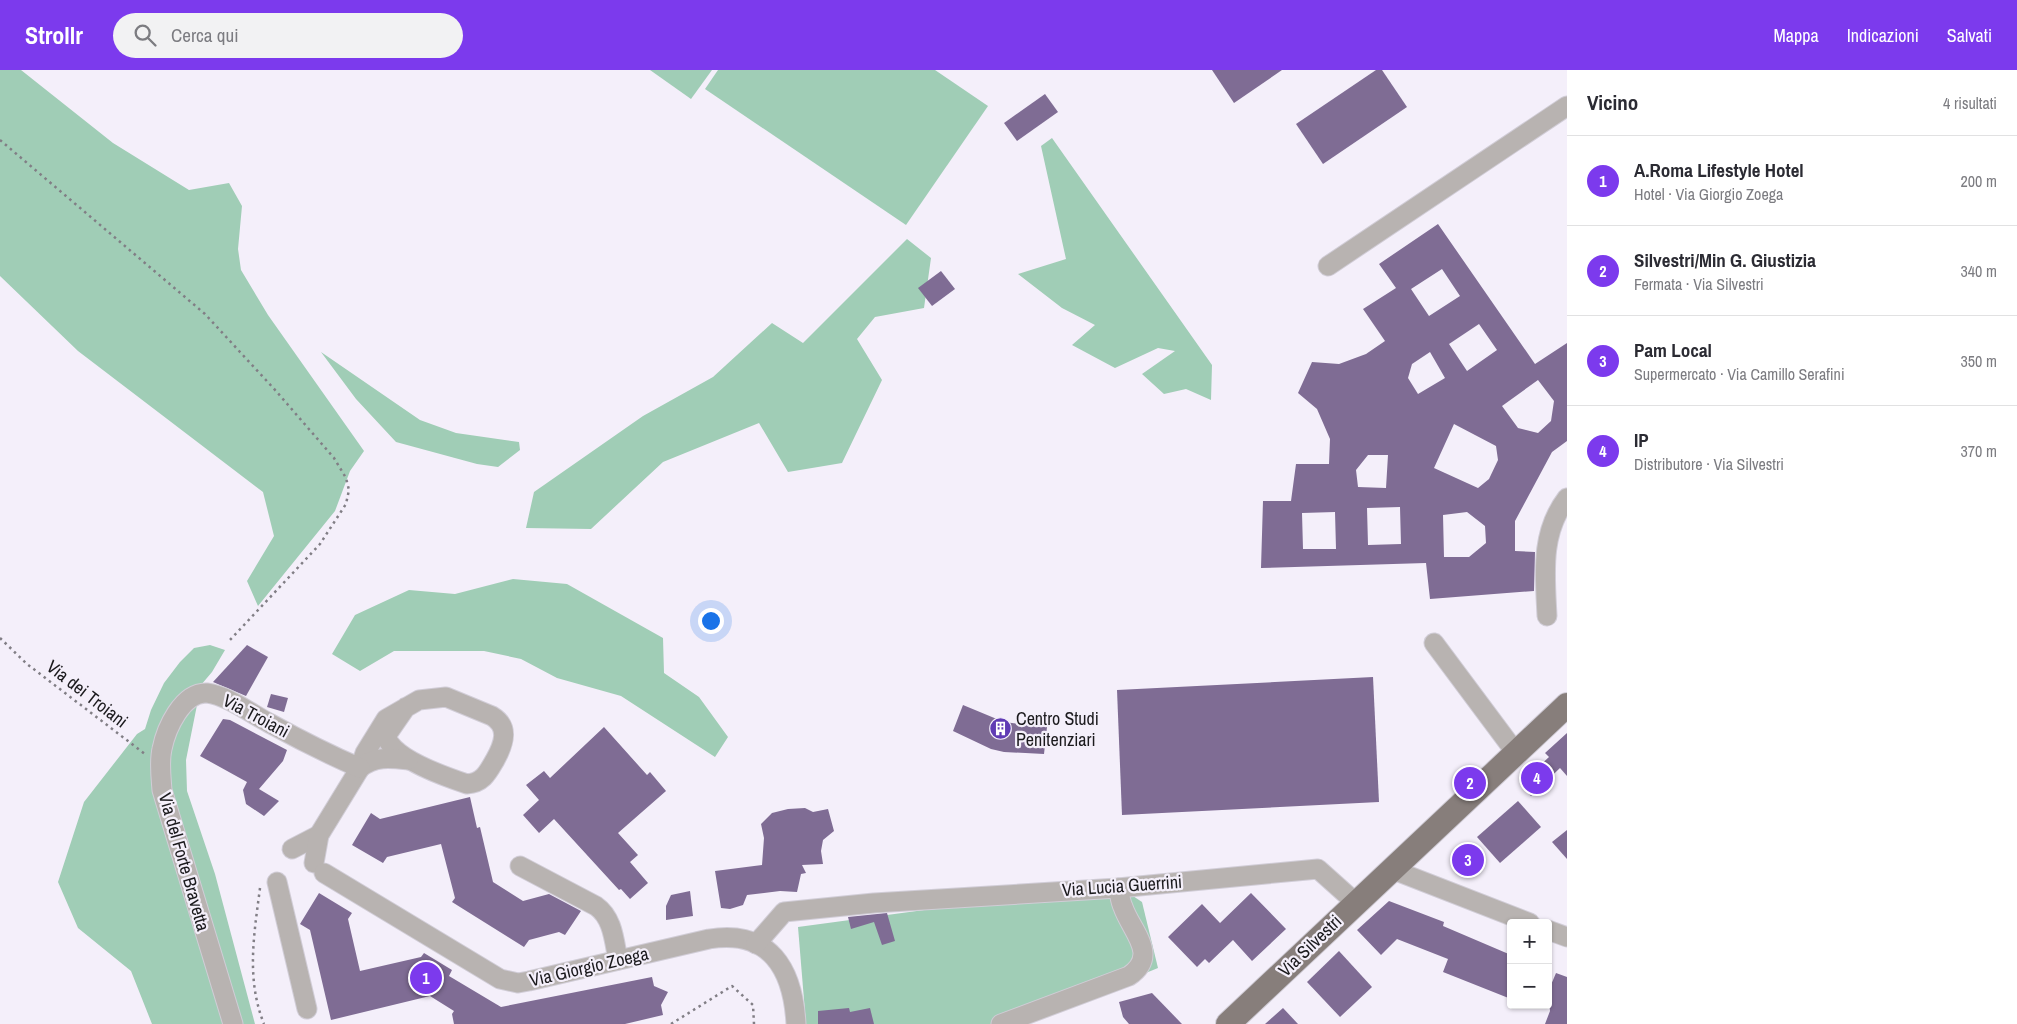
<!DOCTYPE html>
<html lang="it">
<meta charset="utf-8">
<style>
:root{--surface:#fff;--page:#f2f2f3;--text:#2b2b33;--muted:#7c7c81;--line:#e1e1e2;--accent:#7c3aed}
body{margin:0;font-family:"Archivo Narrow",sans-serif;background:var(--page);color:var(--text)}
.controls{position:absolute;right:15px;bottom:15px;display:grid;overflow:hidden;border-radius:5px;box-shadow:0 1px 4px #0004}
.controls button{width:45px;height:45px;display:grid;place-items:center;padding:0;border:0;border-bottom:1px solid var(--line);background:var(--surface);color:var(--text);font:25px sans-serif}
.you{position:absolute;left:710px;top:550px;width:18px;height:18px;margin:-12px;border:4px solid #fff;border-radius:50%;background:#1a73e8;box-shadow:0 0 0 8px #1a73e833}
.badge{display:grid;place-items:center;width:32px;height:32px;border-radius:50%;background:var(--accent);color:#fff;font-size:16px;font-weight:700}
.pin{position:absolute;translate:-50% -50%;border:2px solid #fff;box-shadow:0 1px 5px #0006}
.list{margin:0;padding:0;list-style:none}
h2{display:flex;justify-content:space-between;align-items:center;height:65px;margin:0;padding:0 20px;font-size:21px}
h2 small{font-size:16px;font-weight:400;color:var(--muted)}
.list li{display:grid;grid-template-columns:32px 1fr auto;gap:15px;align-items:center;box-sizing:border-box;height:90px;padding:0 20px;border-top:1px solid var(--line)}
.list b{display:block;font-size:19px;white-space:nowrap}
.list p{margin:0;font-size:16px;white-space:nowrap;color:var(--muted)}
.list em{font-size:16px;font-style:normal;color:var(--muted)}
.icon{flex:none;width:28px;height:28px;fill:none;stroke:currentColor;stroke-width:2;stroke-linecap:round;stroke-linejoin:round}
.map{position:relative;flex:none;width:1567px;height:954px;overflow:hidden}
header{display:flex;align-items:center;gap:30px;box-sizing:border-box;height:70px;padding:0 25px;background:var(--accent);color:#fff}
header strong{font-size:24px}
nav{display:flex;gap:28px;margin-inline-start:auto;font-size:18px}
.search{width:350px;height:45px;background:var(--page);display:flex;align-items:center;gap:12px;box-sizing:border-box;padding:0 18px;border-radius:28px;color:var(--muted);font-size:19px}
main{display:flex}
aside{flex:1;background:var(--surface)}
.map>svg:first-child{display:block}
.green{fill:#a0cdb6}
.building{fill:#7f6c94;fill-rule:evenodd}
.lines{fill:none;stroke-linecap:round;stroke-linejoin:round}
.minor-casing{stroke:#d1cdd7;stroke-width:21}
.major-casing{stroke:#d1cdd7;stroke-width:26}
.path{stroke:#817e85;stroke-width:2.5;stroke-dasharray:2.5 4;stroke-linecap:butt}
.minor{stroke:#b8b3b1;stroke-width:19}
.major{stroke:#877e7b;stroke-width:24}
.labels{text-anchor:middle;stroke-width:4.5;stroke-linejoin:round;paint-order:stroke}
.street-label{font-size:18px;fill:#1b1a1d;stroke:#f4effa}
.poi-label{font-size:18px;fill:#1b1a1d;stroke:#f4effa;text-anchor:start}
</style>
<header>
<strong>Strollr</strong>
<div class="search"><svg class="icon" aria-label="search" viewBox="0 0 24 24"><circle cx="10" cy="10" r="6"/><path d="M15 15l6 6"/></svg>Cerca qui</div>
<nav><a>Mappa</a><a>Indicazioni</a><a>Salvati</a></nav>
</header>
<main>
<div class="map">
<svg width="1567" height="954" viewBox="0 0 1567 954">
<rect width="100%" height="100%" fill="#f4effa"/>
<g class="green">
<path d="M 0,0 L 21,0 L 113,73 L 189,120 L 229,113 L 242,136 L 238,179 L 241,200 L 268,245 L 364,381 L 350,401 L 335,441 L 258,536 L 247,511 L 274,466 L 263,422 L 78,281 L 0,206 Z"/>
<path d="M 650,0 L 712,0 L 691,29 Z"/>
<path d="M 718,0 L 935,0 L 988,36 L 906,155 L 705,19 Z"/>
<path d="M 1052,68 L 1212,295 L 1211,330 L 1186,319 L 1164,324 L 1142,304 L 1175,281 L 1158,278 L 1115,298 L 1072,275 L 1095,255 L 1062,238 L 1018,204 L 1066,189 L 1041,76 Z"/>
<path d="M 907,169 L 931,188 L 924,238 L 875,247 L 857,269 L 882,310 L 842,393 L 788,402 L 759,353 L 663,392 L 591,459 L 526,458 L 534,422 L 643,346 L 713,307 L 772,253 L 803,273 Z"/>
<path d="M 321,282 L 420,350 L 456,363 L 519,372 L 520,380 L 498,397 L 477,394 L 396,372 L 356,329 Z"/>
<path d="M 513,509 L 567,514 L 663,568 L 664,603 L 699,627 L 728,667 L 715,687 L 621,626 L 557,608 L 521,589 L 484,581 L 394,581 L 360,601 L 332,584 L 355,545 L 409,520 L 455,524 Z"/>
<path d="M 210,575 L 225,580 L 212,602 L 201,615 L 186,690 L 187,721 L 215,804 L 255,954 L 152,954 L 131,901 L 78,858 L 58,812 L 84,732 L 137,664 L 145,659 L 151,640 L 164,613 L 180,592 L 194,578 Z"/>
<path d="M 1130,824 L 1142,832 L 1158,898 L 1021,954 L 806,954 L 798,857 L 939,838 Z"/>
</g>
<g class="building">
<path d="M 1212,0 L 1282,0 L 1234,33 Z"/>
<path d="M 1376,0 L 1382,0 L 1407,37 L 1323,94 L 1296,54 Z"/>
<path d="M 1045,24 L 1058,42 L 1017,71 L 1004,53 Z"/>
<path d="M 1438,154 L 1535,294 L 1567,273 L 1567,371 L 1552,382 L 1515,451 L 1515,481 L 1535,482 L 1534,521 L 1430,529 L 1426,493 L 1261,498 L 1263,431 L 1291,431 L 1296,394 L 1329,394 L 1330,369 L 1317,339 L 1298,323 L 1312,292 L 1339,294 L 1366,284 L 1385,271 L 1363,239 L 1396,218 L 1379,194 ZM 1442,199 L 1460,226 L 1429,246 L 1411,219 ZM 1479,254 L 1497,280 L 1467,301 L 1449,274 ZM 1430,282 L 1445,308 L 1418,324 L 1408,308 L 1412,294 ZM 1538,310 L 1554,331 L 1551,351 L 1538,363 L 1518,358 L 1502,336 ZM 1454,354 L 1496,376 L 1498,390 L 1489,409 L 1478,418 L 1434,398 ZM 1368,385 L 1388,385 L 1386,418 L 1358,417 L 1356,400 ZM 1400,437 L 1401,474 L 1368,475 L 1367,438 ZM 1335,442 L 1336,479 L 1303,479 L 1302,443 ZM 1467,442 L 1485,456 L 1486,473 L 1469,487 L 1444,487 L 1443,445 Z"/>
<path d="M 941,201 L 955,219 L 932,236 L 918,218 Z"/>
<path d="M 247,575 L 268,587 L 246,626 L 213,612 Z"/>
<path d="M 1373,607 L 1379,732 L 1122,745 L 1117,620 Z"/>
<path d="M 271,624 L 288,628 L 284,642 L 267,637 Z"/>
<path d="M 963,635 L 1004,652 L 1047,657 L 1044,684 L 1004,682 L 991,679 L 953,661 Z"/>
<path d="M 223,649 L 230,650 L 287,680 L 283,691 L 259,719 L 279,731 L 264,746 L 246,734 L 243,720 L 247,712 L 200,686 Z"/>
<path d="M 604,657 L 647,705 L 650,702 L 666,721 L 618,763 L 638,785 L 630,792 L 648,813 L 630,829 L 621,819 L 619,820 L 554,749 L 539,763 L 523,745 L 539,730 L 526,715 L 544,701 L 550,708 Z"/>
<path d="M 1567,663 L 1567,706 L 1560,698 L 1531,726 L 1520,714 L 1549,687 L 1545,683 Z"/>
<path d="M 470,727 L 477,758 L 480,757 L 493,812 L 523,831 L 549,824 L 581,841 L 565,865 L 559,862 L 529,870 L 524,877 L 452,832 L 455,828 L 441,774 L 387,787 L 383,793 L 352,775 L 371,743 L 380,749 Z"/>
<path d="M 1518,731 L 1541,757 L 1500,793 L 1477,767 Z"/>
<path d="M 805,738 L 813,742 L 828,739 L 834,761 L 823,770 L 821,781 L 823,794 L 802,795 L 806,803 L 801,804 L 797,822 L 780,821 L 747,825 L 743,835 L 730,839 L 721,838 L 715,801 L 762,795 L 764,768 L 761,754 L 772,743 L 788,739 Z"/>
<path d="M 1567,760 L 1567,789 L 1552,772 Z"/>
<path d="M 690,821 L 693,846 L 666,850 L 666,836 L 671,825 Z"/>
<path d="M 319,823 L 352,843 L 348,849 L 360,901 L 421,887 L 424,883 L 452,900 L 449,906 L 501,937 L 652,907 L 654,916 L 668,922 L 661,935 L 663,945 L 625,954 L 454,954 L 452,944 L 454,941 L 430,926 L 331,950 L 310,860 L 300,854 Z"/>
<path d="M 1251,823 L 1286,859 L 1252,891 L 1233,870 L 1209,893 L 1205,889 L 1197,897 L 1168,867 L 1202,834 L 1220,853 Z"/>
<path d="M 1389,831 L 1444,852 L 1443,856 L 1511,885 L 1511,929 L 1443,902 L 1448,889 L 1397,869 L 1381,885 L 1357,860 Z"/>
<path d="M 887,843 L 895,871 L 882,875 L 874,852 L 851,859 L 848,847 Z"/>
<path d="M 1339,881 L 1372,917 L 1340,947 L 1307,912 Z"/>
<path d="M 1556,903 L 1567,907 L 1567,954 L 1545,954 L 1550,941 L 1548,922 Z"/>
<path d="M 1152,923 L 1182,954 L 1129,954 L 1123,947 L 1119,932 Z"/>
<path d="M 849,938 L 850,942 L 870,938 L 874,954 L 818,954 L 818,941 Z"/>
<path d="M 1283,938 L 1298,954 L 1265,954 Z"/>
</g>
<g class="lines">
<defs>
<g id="minor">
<path d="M 1328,196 L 1567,36"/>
<path d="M 1547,546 C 1545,504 1540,463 1567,428"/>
<path d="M 1434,573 L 1516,683"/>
<path d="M 360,698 L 365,683 L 386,649 L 419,630 L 446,627 L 492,646 C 510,657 504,674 495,690 C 488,702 483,713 467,714 C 446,707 397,690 387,669 L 388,663 L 406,637"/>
<path d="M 292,779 L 319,765"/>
<path d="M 314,793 L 319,765 L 360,698 C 375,686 390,688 408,690"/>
<path d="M 520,796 L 596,836 C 613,848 614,870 618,890"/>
<path d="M 1391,799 L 1530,853"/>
<path d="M 324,803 L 500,909 L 518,913 L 529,911 L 709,869 C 770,859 793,899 796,954"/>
<path d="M 277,812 L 307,939"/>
<path d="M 1548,860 L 1567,867"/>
<path d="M 756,874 L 784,842 L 874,833 L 1118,818 L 1318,799 L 1356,833"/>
<path d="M 233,954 L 162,720 C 161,707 159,692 162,679 C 166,659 182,622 207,623 C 227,625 253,645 271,654 C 300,670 330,685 360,698"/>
<path d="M 1001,954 L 1129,906 C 1160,885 1131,861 1123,837 C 1120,831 1120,824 1118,818"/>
</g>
<path id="major" d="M 1228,954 L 1567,635"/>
</defs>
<use href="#minor" class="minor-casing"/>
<use href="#major" class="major-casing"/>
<g class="path">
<path d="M 0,70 L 205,244 L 276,321 L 334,388 L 346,408 L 349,420 L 346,434 L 320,474 L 230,570"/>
<path d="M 0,568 L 27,594 L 145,684"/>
<path d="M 260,818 C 254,865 246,909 264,954"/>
<path d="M 671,954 L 732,916 L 753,935 L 754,954"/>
</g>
<use href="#minor" class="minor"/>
<use href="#major" class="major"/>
</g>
<defs>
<symbol id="building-disc" viewBox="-11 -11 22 22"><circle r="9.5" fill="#603bb4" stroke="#f4effa"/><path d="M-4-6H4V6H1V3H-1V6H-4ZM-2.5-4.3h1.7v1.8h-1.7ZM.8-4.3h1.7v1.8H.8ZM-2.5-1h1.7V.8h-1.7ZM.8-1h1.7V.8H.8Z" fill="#fff"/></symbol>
</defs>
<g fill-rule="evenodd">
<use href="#building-disc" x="988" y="646" width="25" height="25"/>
</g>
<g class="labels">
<g class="street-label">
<text transform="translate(87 624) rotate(38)" y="6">Via dei Troiani</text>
<text transform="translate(256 646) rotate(28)" y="6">Via Troiani</text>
<text transform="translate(184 792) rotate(74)" y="6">Via del Forte Bravetta</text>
<text transform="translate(1122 816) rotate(-4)" y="6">Via Lucia Guerrini</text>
<text transform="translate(1310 876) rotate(-44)" y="6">Via Silvestri</text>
<text transform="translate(589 897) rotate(-13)" y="6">Via Giorgio Zoega</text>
</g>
<g class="poi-label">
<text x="1016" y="655">Centro Studi<tspan x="1016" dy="21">Penitenziari</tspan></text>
</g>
</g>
</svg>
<div class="controls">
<button>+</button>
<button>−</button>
</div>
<div class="you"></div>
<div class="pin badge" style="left:426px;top:908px">1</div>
<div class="pin badge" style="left:1470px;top:713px">2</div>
<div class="pin badge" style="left:1468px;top:790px">3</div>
<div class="pin badge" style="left:1537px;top:708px">4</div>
</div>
<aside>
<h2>Vicino<small>4 risultati</small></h2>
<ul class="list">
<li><span class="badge">1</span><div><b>A.Roma Lifestyle Hotel</b><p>Hotel · Via Giorgio Zoega</p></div><em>200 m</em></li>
<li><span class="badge">2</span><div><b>Silvestri/Min G. Giustizia</b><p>Fermata · Via Silvestri</p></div><em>340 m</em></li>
<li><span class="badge">3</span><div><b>Pam Local</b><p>Supermercato · Via Camillo Serafini</p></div><em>350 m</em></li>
<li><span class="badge">4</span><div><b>IP</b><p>Distributore · Via Silvestri</p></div><em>370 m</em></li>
</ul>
</aside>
</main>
